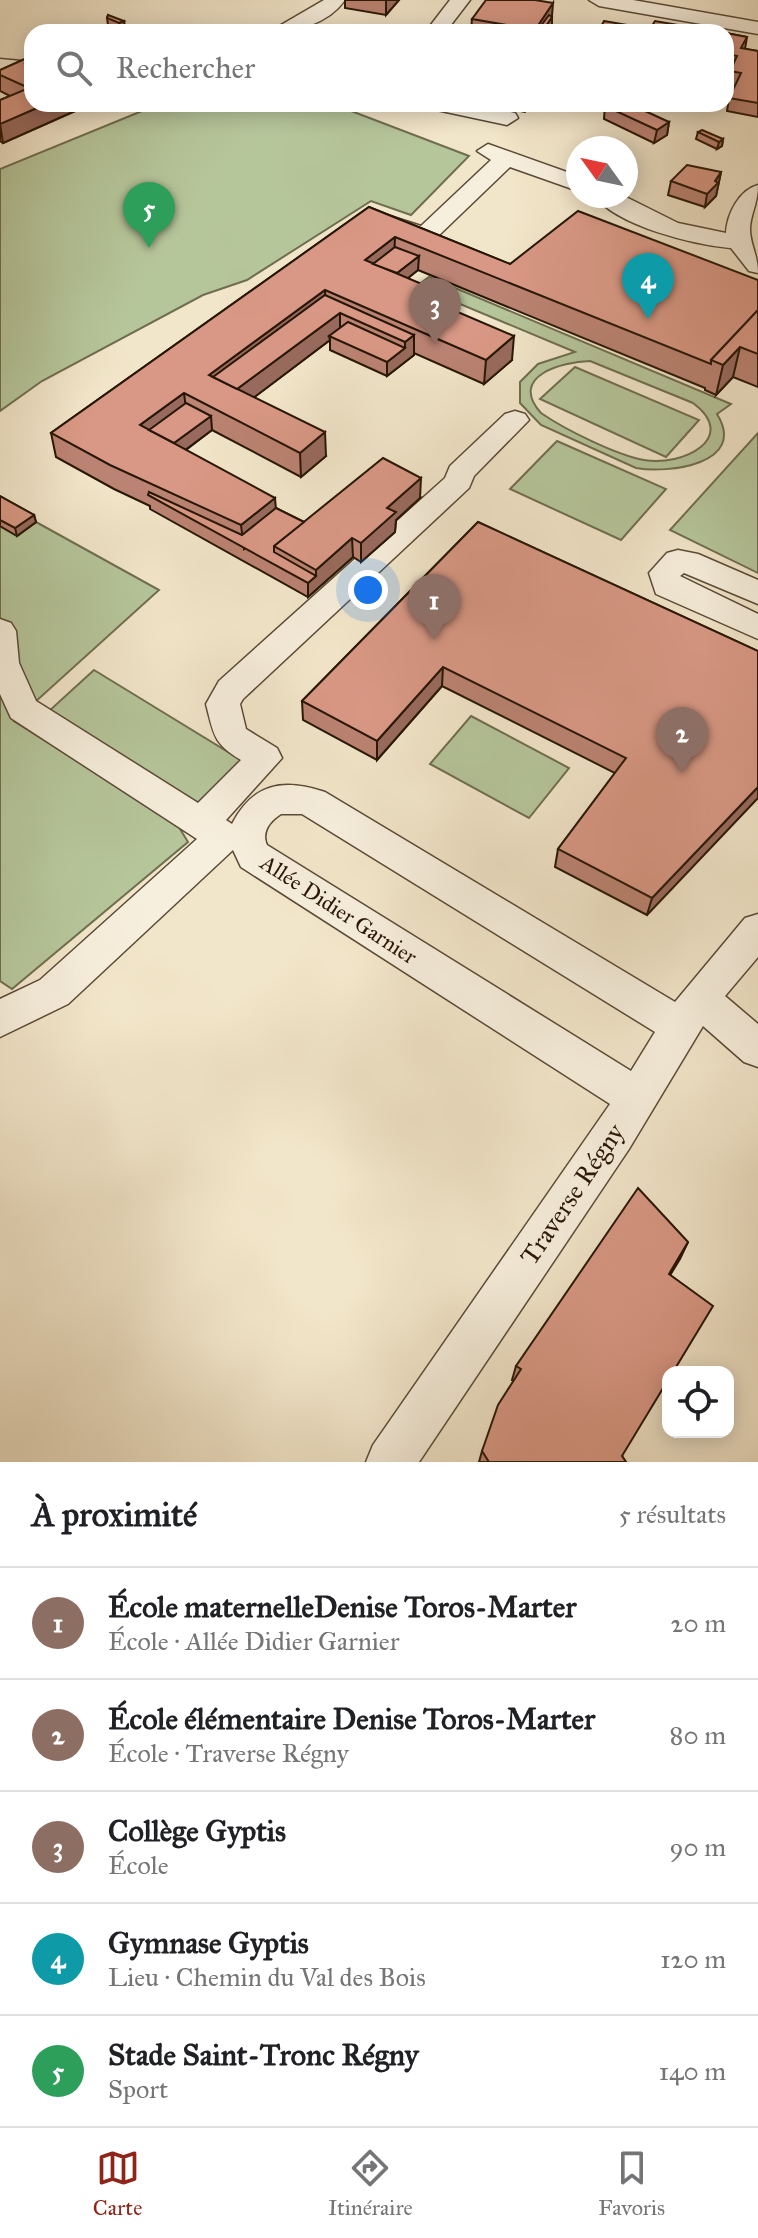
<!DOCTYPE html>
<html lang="fr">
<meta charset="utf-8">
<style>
:root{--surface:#fff;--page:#f2f2f2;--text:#202124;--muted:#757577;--line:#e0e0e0;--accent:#8f2418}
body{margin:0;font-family:"IM FELL Great Primer",serif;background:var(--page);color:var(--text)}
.controls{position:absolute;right:24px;bottom:24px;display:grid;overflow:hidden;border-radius:16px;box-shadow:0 4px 20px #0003}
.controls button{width:72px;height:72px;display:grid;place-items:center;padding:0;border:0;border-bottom:2px solid var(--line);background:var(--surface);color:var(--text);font:40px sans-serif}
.compass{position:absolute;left:566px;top:136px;width:72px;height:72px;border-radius:50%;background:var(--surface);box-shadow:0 4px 20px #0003;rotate:303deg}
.you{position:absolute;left:368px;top:590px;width:28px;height:28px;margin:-20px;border:6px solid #fff;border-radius:50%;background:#1a73e8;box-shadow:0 0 0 12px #1a73e833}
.badge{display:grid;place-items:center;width:52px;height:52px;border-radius:50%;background:var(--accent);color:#fff;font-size:26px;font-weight:700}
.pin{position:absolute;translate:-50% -66px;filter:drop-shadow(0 2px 4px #0008)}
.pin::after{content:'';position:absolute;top:42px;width:28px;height:24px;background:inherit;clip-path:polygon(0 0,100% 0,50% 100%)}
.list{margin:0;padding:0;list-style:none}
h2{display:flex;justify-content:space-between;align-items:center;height:104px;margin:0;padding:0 32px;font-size:34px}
h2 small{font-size:26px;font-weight:400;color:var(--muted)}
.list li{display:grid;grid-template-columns:52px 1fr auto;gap:24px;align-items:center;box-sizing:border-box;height:112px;padding:0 32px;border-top:2px solid var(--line)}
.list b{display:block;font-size:30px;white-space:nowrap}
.list p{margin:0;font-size:26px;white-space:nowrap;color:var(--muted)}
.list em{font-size:26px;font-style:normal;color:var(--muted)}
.icon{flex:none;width:44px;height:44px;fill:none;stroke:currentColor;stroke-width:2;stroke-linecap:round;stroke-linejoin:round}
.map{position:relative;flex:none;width:758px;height:1462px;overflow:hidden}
.search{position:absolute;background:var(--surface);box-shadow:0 4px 20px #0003;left:24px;right:24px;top:24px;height:88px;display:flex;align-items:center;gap:20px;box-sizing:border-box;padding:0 28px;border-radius:24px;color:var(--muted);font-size:30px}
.sheet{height:664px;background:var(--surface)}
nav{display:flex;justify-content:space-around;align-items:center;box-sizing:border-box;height:112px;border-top:2px solid var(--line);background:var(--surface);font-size:22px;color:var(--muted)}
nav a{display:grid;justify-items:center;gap:4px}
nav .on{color:var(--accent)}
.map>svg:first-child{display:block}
.green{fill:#b6c69b;stroke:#6f6e50;stroke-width:2;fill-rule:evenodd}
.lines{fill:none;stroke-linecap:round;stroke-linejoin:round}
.minor-casing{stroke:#5a4a36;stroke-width:3}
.minor{fill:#f7efdd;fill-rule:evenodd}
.wall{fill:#bb8372;stroke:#281605;stroke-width:2}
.shaded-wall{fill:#986a5d;stroke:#281605;stroke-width:2}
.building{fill:#d99885;stroke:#281605;stroke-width:2}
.labels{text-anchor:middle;stroke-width:8;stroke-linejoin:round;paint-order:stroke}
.street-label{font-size:22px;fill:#281605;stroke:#f7efdd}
.near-street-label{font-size:26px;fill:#281605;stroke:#f7efdd}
</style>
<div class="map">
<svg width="758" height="1462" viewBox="0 0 758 1462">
<rect width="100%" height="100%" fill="#f2e6ca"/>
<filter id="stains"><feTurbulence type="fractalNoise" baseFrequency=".0025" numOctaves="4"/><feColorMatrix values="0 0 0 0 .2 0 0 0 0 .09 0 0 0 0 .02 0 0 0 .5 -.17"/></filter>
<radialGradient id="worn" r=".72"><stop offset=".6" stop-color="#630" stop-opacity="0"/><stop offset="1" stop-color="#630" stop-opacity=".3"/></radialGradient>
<g class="green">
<path d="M 159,104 L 333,104 L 469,156 L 411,215 L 371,201 L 247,280 L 203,295 L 42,381 L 0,411 L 0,169 Z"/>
<path d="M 429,277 L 731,404 L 717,414 C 748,464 668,474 636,468 L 541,425 L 520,403 L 520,382 L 538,364 L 575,352 L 417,286 ZM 590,361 L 693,403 C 740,438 682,467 644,460 C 616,455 564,429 541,413 C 508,376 562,362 590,361 Z"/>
<path d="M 575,367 L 699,420 L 666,457 L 540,399 Z"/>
<path d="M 758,433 L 758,573 L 670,530 Z"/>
<path d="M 557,441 L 666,489 L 621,540 L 510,489 Z"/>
<path d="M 36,522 L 159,590 L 14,721 L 177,824 L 188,842 L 12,989 L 0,981 L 0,526 L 17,535 Z"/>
<path d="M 94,670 L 241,760 L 199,804 L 49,711 Z"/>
<path d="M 471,716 L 569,768 L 529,818 L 430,764 Z"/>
</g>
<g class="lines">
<defs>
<g id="minor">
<path d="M 324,0 L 345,0 C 328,24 296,32 269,32 Z"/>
<path d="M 450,0 L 470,0 L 447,30 L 433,30 L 430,26 Z"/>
<path d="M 589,0 L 633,0 L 758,22 L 758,34 L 599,6 Z"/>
<path d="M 0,59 L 32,62 L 32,74 L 0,71 Z"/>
<path d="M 429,104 L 471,104 L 515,113 L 518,118 L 507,125 L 432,109 Z"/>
<path d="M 488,144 L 578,176 L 578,191 L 510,167 L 434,240 L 425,242 L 379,227 L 375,222 L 379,217 L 387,215 L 421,226 L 491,160 L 477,151 Z"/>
<path d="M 758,185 C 758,204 750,215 750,229 C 750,244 758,255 758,273 L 749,271 L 731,248 C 695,245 617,226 595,196 L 624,196 L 678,223 L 726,233 C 727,214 739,190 758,185 Z"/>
<path d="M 515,411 L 525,414 L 529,420 L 474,476 L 469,488 L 243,699 L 240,704 L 246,729 L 277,748 L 282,758 L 226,820 L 232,824 C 253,783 283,778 325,792 L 675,1002 L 745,918 L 758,914 L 758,957 L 725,996 L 758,1024 L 758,1067 L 744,1062 L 703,1026 L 629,1149 L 419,1462 L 366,1462 L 373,1445 L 610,1104 L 241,867 L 233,850 L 68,1004 L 0,1037 L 0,999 L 40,980 L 197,839 L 11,718 L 0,694 L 0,619 L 11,623 L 16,631 L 19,663 L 36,701 L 198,803 L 241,760 C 213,743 214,735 206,704 L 219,681 L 445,478 L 450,466 L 505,414 ZM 281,814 L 302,814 L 655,1032 L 631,1071 L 267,845 C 261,832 270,821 281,814 Z"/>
<path d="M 678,550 L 698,554 L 758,580 L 758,604 L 684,573 L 680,576 L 758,614 L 758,639 L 656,594 L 649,573 L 667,553 Z"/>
</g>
</defs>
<use href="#minor" class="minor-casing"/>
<use href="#minor" class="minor"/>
</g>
<g class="wall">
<path d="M 345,0 L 399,0 L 386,15 L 345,8 Z"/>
<path d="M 108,15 L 125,27 L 120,30 L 108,25 L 107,18 Z"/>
<path d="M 552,16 L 552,24 L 546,32 L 471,31 L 472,19 Z"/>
<path d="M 726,33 L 747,37 L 745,49 L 758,51 L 758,117 L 727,111 L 729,98 L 735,86 L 727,84 L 731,69 L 726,68 Z"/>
<path d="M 27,58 L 32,104 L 84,104 L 84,107 L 3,143 L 0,141 L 0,100 L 10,96 L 0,91 L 0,70 Z"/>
<path d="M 482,104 L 530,104 L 525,112 Z"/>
<path d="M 605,106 L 669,122 L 667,135 L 654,143 L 604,119 Z"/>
<path d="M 698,132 L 723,139 L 722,146 L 717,149 L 696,139 Z"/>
<path d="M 721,172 L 716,196 L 705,207 L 668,195 L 671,181 Z"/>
<path d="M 369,207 L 510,264 L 758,280 L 758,387 L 733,377 L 716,395 L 705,390 L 705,388 L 418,270 L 408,278 L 450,309 L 512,360 L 484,384 L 414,353 L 414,355 L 387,376 L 330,350 L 330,340 L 254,397 L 326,456 L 301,477 L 212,430 L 186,450 L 276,508 L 304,522 L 420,498 L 396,520 L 395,532 L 361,562 L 353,557 L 308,597 L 150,509 L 150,506 L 114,489 L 56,457 L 51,433 Z"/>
<path d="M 0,496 L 34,515 L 36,522 L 17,536 L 0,526 Z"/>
<path d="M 478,522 L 758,651 L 647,915 L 555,867 L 558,849 L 615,773 L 442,686 L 377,760 L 303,720 L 302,701 Z"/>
<path d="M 688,1242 L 670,1275 L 622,1456 L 626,1462 L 479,1462 L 482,1451 L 514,1380 L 512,1380 L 516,1366 Z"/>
</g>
<g class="shaded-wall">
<path d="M 386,0 L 399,0 L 386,15 Z"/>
<path d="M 553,3 L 552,16 L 541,32 L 534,32 L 535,30 Z"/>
<path d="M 552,17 L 552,24 L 546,32 L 542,32 Z"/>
<path d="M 124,21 L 125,27 L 120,30 L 119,23 Z"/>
<path d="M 46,104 L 84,104 L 84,107 L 3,143 L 0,124 Z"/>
<path d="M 669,122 L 667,135 L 654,143 L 657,130 Z"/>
<path d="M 723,139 L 722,146 L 717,149 L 719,142 Z"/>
<path d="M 721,172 L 716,196 L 705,207 L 707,194 Z"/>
<path d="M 395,237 L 394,260 L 376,275 L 365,260 Z"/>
<path d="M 419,256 L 418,270 L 388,294 L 388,280 Z"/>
<path d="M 325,290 L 326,314 L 227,388 L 209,375 Z"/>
<path d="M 450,296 L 449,320 L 439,304 Z"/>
<path d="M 340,313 L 340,332 L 329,336 L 330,340 L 236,411 L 234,391 Z"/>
<path d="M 414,335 L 414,355 L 387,376 L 387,362 L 405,348 L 405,342 Z"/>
<path d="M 514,336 L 512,360 L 484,384 L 486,360 Z"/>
<path d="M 740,347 L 733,377 L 716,395 L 723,365 Z"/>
<path d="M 184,393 L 187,417 L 154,442 L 140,425 Z"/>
<path d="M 211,416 L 212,430 L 169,462 L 167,448 Z"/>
<path d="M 325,432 L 326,456 L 301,477 L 300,453 Z"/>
<path d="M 421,478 L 420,498 L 396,520 L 395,532 L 361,562 L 361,543 L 387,508 Z"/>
<path d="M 275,498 L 277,522 L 244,549 L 241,525 Z"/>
<path d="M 34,515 L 36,522 L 17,536 L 15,528 Z"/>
<path d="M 352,538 L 353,557 L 308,597 L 308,583 L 316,576 L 316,570 Z"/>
<path d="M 443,667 L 442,686 L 377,760 L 377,741 Z"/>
<path d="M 758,787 L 758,798 L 647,915 L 652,898 Z"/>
<path d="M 688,1242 L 680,1259 L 661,1290 L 669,1274 Z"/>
</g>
<g class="building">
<path d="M 486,0 L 535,0 L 553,3 L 535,30 L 472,19 Z"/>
<path d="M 108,15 L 124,21 L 119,23 L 107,18 Z"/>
<path d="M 549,15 L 552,17 L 542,32 L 537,31 Z"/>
<path d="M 604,21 L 650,29 L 655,21 L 719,32 L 598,32 Z"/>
<path d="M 359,25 L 398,32 L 353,32 Z"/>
<path d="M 726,33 L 747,37 L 741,48 L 758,51 L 758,103 L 729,98 L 741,73 L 730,71 L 737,56 L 726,54 Z"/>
<path d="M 27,58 L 25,63 L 32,62 L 32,104 L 46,104 L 0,124 L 0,100 L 29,88 L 0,75 L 0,70 Z"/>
<path d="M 609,104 L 630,104 L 669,122 L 657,130 L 605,106 Z"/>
<path d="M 702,130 L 723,139 L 719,142 L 698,132 Z"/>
<path d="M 687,165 L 721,172 L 715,181 L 718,183 L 707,194 L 671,181 Z"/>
<path d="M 369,207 L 510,264 L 578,211 L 758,280 L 758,310 L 711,360 L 711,364 L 395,237 L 365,260 L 450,296 L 439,304 L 514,336 L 486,360 L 325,290 L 209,375 L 325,432 L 300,453 L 184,393 L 140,425 L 275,498 L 241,525 L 110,465 L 51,433 Z"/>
<path d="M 395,247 L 419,256 L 397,273 L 373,264 Z"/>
<path d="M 325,295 L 414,335 L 405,342 L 340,313 L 237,389 L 213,377 Z"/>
<path d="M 758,310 L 758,354 L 740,347 L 723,365 L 711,360 Z"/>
<path d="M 348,322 L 405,348 L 387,362 L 329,336 Z"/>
<path d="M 186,403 L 211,416 L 174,443 L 149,430 Z"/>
<path d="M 383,458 L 421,478 L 387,508 L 396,512 L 361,543 L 352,538 L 316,570 L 274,546 Z"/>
<path d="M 149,492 L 242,535 L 276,508 L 304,522 L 274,546 L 274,552 L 316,576 L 308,583 L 148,495 Z"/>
<path d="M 0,496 L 34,515 L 15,528 L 0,520 Z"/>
<path d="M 478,522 L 758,651 L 758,787 L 652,898 L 558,849 L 626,758 L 443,667 L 377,741 L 302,701 Z"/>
<path d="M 638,1188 L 688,1242 L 669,1274 L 713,1306 L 673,1372 L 668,1372 L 668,1380 L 622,1456 L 626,1462 L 489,1462 L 482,1451 L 498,1405 L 521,1369 L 516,1366 Z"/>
</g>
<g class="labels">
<g class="street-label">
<text transform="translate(339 909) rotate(33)" y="8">Allée Didier Garnier</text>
</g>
<g class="near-street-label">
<text transform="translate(572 1194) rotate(-56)" y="9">Traverse Régny</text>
</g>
</g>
<rect width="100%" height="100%" filter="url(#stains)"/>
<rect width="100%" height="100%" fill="url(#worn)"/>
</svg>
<div class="controls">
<button><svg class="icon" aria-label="locate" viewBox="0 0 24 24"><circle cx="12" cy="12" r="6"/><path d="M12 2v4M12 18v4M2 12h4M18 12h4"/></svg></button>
</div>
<svg class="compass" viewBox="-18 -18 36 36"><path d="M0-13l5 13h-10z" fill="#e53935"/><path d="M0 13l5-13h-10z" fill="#757577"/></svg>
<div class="you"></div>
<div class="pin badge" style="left:434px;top:640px;background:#8d6e63">1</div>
<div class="pin badge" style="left:682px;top:773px;background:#8d6e63">2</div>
<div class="pin badge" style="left:435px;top:344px;background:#8d6e63">3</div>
<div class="pin badge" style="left:648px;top:319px;background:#0f9aa8">4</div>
<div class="pin badge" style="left:149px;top:248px;background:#2e9e5b">5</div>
<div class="search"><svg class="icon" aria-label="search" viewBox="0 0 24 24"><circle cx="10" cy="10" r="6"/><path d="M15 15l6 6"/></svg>Rechercher</div>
</div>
<section class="sheet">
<h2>À proximité<small>5 résultats</small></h2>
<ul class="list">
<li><span class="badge" style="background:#8d6e63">1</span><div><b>École maternelleDenise Toros-Marter</b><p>École · Allée Didier Garnier</p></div><em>20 m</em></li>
<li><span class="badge" style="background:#8d6e63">2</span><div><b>École élémentaire Denise Toros-Marter</b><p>École · Traverse Régny</p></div><em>80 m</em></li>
<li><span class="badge" style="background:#8d6e63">3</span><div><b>Collège Gyptis</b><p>École</p></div><em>90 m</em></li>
<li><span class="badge" style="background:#0f9aa8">4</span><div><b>Gymnase Gyptis</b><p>Lieu · Chemin du Val des Bois</p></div><em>120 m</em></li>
<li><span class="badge" style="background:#2e9e5b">5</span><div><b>Stade Saint-Tronc Régny</b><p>Sport</p></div><em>140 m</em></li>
</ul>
</section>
<nav>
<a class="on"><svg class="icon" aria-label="map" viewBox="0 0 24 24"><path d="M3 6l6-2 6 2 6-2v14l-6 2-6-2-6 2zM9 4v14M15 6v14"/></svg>Carte</a>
<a><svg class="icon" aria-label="directions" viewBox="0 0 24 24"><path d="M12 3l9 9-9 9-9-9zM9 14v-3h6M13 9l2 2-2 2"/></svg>Itinéraire</a>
<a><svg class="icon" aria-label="saved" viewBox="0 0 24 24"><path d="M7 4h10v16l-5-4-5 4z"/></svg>Favoris</a>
</nav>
